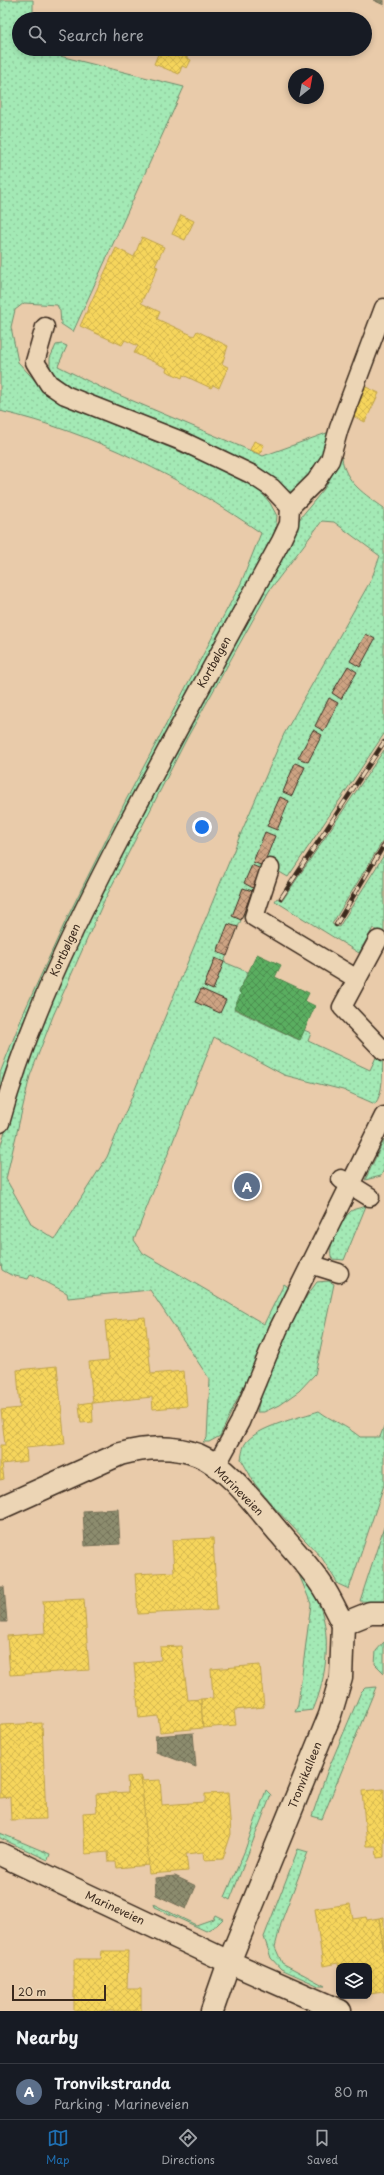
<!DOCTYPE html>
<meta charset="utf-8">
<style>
:root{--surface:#171b24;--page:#20242c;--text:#f1f3f6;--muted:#9ea1a6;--line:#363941;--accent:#1f6fb2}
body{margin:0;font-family:"Playpen Sans",sans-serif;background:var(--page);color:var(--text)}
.controls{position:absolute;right:12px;bottom:12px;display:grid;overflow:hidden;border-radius:8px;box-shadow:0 2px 6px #0003}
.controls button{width:36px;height:36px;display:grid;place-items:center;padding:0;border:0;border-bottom:1px solid var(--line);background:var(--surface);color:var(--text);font:20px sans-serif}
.compass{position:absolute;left:288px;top:68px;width:36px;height:36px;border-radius:50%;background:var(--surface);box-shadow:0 2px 6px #0003;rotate:31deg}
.scale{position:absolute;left:12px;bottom:10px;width:94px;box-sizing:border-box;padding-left:4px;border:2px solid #3b2a1e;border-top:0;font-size:11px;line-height:14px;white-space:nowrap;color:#3b2a1e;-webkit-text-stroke:3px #ecd5b5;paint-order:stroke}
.you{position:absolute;left:202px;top:827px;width:14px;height:14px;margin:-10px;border:3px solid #fff;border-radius:50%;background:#1a73e8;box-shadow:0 0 0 6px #1a73e833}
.badge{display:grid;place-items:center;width:26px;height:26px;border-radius:50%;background:var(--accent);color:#fff;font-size:13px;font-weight:700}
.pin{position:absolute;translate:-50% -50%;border:2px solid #fff;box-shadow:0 1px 4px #0006}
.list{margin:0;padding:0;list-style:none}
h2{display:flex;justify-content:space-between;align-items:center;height:52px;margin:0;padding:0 16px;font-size:17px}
h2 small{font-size:13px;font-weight:400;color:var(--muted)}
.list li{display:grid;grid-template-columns:26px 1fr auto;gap:12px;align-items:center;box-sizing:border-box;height:56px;padding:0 16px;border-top:1px solid var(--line)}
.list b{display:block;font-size:15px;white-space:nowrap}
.list p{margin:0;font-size:13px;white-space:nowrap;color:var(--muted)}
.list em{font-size:13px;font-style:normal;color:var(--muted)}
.icon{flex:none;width:22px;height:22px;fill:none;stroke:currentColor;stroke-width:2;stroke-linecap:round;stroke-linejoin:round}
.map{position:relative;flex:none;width:384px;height:2011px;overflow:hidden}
.search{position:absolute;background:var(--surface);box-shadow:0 2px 6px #0003;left:12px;right:12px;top:12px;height:44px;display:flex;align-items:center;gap:10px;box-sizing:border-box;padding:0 14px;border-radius:22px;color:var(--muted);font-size:15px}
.sheet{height:108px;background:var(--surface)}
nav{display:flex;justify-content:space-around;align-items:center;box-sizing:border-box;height:56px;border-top:1px solid var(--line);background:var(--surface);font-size:11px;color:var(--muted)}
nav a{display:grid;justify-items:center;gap:2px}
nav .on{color:var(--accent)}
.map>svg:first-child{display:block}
.grass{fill:url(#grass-dots);stroke:#6f8a6a;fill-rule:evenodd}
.homes{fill:url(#homes-cross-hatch);stroke:#bea249}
.public{fill:url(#public-cross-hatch);stroke:#51864d}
.industry{fill:url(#industry-cross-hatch);stroke:#746f56}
.building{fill:url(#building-cross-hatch);stroke:#3b2a1e}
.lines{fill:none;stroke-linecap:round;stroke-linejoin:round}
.service-casing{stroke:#3b2a1e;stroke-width:21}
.minor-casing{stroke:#3b2a1e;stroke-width:25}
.service{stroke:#ecd5b5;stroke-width:18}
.minor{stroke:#ecd5b5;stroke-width:22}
.rail-casing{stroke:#3b2a1e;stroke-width:4.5}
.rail{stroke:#ecd5b5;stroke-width:3;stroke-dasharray:9;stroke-linecap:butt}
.labels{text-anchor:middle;stroke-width:4;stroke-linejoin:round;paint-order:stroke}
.street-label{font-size:11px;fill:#3b2a1e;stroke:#ecd5b5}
</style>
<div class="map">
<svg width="384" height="2011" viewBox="0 0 384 2011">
<defs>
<pattern id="grass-dots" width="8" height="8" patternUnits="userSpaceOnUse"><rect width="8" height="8" fill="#a3e9b5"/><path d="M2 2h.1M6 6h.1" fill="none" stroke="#8dc89b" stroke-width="1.8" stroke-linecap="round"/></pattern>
<pattern id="homes-cross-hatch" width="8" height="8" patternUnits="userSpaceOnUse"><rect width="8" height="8" fill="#f6d55c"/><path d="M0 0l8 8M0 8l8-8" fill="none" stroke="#d4b750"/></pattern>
<pattern id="public-cross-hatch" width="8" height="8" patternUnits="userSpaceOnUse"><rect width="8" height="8" fill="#5aae61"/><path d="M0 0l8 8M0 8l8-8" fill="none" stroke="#4c8e4f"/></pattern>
<pattern id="industry-cross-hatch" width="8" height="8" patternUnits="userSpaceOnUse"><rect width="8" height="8" fill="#8c8c6e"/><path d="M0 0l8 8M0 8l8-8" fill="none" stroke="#74735a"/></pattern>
<pattern id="building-cross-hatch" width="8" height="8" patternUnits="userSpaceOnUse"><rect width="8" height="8" fill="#cda383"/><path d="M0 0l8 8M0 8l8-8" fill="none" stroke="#a8856b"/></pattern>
</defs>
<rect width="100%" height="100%" fill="#e9cbaa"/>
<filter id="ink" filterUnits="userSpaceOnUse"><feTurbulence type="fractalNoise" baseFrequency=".025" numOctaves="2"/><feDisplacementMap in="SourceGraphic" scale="8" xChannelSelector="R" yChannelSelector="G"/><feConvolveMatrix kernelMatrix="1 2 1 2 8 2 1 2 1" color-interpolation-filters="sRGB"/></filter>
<g filter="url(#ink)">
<g class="grass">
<path d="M 0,0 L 33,0 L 33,19 L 19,19 L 19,49 L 32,49 L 184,87 L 73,332 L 61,324 L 60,311 L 57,305 L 24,303 L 15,310 L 11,327 L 18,362 L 40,386 L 72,407 L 236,475 L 261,492 L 270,503 L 277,516 L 275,532 L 0,1094 L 0,1073 L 24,1012 L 67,918 L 126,800 L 241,583 L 261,533 C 182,478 94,433 0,411 Z"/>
<path d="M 62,344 L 67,346 L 58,366 L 100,387 L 263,456 L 335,430 L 318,469 L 295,492 L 284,492 L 76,390 L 60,379 L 50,370 L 50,358 L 56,345 Z"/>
<path d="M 342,457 C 344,482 366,495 384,508 L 384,734 L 288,877 L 264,863 L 224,962 L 248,972 L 239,992 L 241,994 L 234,1009 L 299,1040 L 304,1030 L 311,1033 L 308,1041 L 370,1070 L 378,1053 L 383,1057 C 382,1072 384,1092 375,1104 L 343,1090 L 284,1075 L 214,1037 L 134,1240 L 143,1253 L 264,1324 L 284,1284 L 290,1288 L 220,1436 L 209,1442 L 203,1442 L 207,1438 L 210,1380 L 150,1290 L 68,1298 L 67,1293 L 31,1274 L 28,1279 L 11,1275 L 2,1270 L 0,1259 L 0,1148 L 29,1052 L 86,922 L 291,533 L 301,517 L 324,489 ZM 322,521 L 334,522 L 380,556 L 371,580 L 284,734 L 241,833 L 107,1157 L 55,1239 L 32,1225 L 6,1179 L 30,1076 L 53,1016 L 104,901 L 187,738 L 269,591 Z"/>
<path d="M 384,750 L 384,839 L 332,924 L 339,927 L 384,855 L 384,935 L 373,928 L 359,953 L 275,901 L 277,898 L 282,901 Z"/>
<path d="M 384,1140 L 384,1169 L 381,1176 L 365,1180 Z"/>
<path d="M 366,1206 L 344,1260 L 332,1259 C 326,1246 341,1220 351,1211 C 355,1208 362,1208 366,1206 Z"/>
<path d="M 329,1281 L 334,1284 L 315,1374 L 299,1391 L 279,1405 L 264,1412 L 257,1412 L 261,1394 L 295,1312 L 317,1282 Z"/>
<path d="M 319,1411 C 332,1421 347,1426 360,1437 L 380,1437 L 384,1426 L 384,1485 L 349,1589 L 338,1584 L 322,1558 L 272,1505 L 255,1484 L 241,1459 C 242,1454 243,1447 245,1444 C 255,1427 301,1417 319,1411 Z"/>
<path d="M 384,1527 L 384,1602 L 360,1601 Z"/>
<path d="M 298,1572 C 304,1580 311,1589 316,1598 C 333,1630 327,1678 313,1710 L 295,1712 L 298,1705 L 311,1604 Z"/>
<path d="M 384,1642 L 384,1673 L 375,1664 L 376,1651 Z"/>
<path d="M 376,1687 L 322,1819 L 312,1816 L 327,1772 L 361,1692 L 365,1688 Z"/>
<path d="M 266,1790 L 271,1795 L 230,1900 L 225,1897 L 245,1850 Z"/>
<path d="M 0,1833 L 50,1854 L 48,1860 L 0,1838 Z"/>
<path d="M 298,1849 L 308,1852 L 282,1920 L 275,1947 L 282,1963 L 325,1986 L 319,1986 L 281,1969 L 271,1958 L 264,1937 Z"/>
<path d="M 153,1904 L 196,1925 L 213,1919 L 215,1915 L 223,1919 L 217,1925 L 206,1931 L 154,1907 Z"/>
</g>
<g class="homes">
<path d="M 160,49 L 189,49 L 186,57 L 191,60 L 187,68 L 182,66 L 179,74 L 154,64 Z"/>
<path d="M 181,215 L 194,221 L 185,240 L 172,234 Z"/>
<path d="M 142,237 L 164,247 L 155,266 L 158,267 L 141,303 L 160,312 L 157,319 L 194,336 L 197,331 L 228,346 L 222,364 L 228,367 L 219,388 L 213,385 L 211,388 L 183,375 L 182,378 L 166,371 L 167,368 L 134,353 L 138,346 L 125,340 L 122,345 L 80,326 L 116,248 L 134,257 Z"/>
<path d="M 366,387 L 379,393 L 365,422 L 353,416 Z"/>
<path d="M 254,441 L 264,445 L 260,454 L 250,450 Z"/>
<path d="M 145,1317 L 151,1374 L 184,1371 L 187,1406 L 153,1409 L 152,1397 L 93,1403 L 89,1362 L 109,1360 L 105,1321 Z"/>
<path d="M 57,1366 L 65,1444 L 26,1448 L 27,1461 L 2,1464 L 4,1479 L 0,1480 L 0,1445 L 5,1445 L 1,1410 L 20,1408 L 17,1370 Z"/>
<path d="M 92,1402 L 93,1422 L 81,1423 L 79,1404 Z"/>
<path d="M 213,1538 L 217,1610 L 138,1614 L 135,1574 L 174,1572 L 172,1540 Z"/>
<path d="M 84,1599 L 89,1670 L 10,1675 L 7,1636 L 45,1633 L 43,1601 Z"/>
<path d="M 181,1646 L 188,1700 L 201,1699 L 203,1728 L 160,1732 L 158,1716 L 139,1718 L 134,1663 L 161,1660 L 160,1647 Z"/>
<path d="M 260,1665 L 264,1707 L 234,1710 L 236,1725 L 203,1728 L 201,1699 L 213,1698 L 211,1669 Z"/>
<path d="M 42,1723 L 46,1819 L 11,1820 L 10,1797 L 0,1798 L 0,1757 L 2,1757 L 1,1725 Z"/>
<path d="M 141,1776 L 143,1781 L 160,1780 L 162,1805 L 205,1802 L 205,1794 L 228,1793 L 231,1834 L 223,1859 L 204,1860 L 203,1852 L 186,1854 L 188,1871 L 149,1874 Z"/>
<path d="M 141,1776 L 149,1865 L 117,1868 L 116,1862 L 109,1862 L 108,1852 L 85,1854 L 83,1813 L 97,1812 L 96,1794 L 128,1792 L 127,1777 Z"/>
<path d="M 384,1789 L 384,1857 L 377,1858 L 376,1846 L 367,1846 L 362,1791 Z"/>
<path d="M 350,1904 L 353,1919 L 366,1917 L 367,1920 L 379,1918 L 384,1952 L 384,1992 L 369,1994 L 369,1966 L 339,1966 L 339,1969 L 338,1963 L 323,1966 L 315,1909 Z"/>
<path d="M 384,1917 L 384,1952 L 379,1918 Z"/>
<path d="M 102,1951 L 128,1951 L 127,1989 L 141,1989 L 141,2011 L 74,2011 L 74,1959 L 101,1959 Z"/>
</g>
<path class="public" d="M 257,954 L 281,965 L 275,977 L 309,993 L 305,1001 L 315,1006 L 300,1040 L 234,1008 L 241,994 L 239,992 Z"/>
<g class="industry">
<path d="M 373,0 L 384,0 L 384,5 Z"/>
<path d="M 118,1509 L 120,1544 L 85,1546 L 83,1511 Z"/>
<path d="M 0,1587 L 4,1587 L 7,1622 L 0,1622 Z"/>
<path d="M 193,1733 L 196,1767 L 156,1752 L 155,1736 Z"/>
<path d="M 175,1876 L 196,1886 L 186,1909 L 156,1895 L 155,1878 Z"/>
</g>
<g class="building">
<path d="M 366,634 L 375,639 L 360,667 L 350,661 Z"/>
<path d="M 348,666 L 357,672 L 341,699 L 332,693 Z"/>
<path d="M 329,698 L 338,703 L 324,731 L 315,726 Z"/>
<path d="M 313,730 L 322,735 L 308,762 L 298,758 Z"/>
<path d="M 295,763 L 305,767 L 292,796 L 283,792 Z"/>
<path d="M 280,797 L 289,801 L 277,830 L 267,826 Z"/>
<path d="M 265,832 L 275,836 L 263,866 L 253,862 Z"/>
<path d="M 252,865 L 261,869 L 253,888 L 244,883 Z"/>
<path d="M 243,888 L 252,891 L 241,920 L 232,916 Z"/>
<path d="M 228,924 L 238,927 L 227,956 L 217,952 Z"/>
<path d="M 215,958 L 224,962 L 213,990 L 204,986 Z"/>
<path d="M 201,989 L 226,1000 L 220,1013 L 195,1002 Z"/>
</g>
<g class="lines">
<defs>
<g id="service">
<path d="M 290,507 L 316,481 L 330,460 L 339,428 L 384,308"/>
<path d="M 270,868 L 254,917 L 357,979"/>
<path d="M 378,940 L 342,1007 L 384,1051"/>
<path d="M 0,1123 C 28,1021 74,927 123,833 C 174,735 228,638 281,541 L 289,524 L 290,507 L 272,488 L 251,474 L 184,442 L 65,395 L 49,384 L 35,362 L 45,327"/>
<path d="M 341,1179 L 370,1197"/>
<path d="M 310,1264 L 339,1273"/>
<path d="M 216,1466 L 240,1422 L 278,1330 L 384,1116"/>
</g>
<g id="minor">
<path d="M 0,1508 L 120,1454 C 146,1447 172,1445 198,1455 C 230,1468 258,1509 281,1535 C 296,1553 314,1571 326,1592 C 332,1602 337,1613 343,1624"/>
<path d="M 0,1854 L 229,1962 L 340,2011"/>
<path d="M 212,2011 L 229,1962 L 330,1715 L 341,1678 L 343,1624 L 370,1613 L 384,1613"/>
</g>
</defs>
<use href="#service" class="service-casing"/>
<use href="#minor" class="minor-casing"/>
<use href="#service" class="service"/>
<use href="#minor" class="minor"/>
<defs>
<g id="rail">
<path d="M 281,898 L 384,742"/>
<path d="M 336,925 L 384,845"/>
</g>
</defs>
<use href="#rail" class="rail-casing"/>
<use href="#rail" class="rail"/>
</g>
</g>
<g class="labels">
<g class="street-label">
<text transform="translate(214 662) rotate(-61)" y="4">Kortbølgen</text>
<text transform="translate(65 950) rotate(-65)" y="4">Kortbølgen</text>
<text transform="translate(239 1491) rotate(45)" y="4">Marineveien</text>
<text transform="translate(305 1775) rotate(-68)" y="4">Tronvikalleen</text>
<text transform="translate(115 1908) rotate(25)" y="4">Marineveien</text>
</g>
</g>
</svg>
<div class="controls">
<button><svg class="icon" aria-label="layers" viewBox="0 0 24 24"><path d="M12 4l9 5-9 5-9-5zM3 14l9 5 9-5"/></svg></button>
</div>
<svg class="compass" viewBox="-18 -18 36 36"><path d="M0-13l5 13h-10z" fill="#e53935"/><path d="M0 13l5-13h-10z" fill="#9ea1a6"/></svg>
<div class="scale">20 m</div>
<div class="you"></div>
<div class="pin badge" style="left:247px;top:1186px;background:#5c6f8a">A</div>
<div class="search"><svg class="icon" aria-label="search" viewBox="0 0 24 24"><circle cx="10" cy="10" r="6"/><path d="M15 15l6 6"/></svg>Search here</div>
</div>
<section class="sheet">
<h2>Nearby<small></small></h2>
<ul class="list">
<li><span class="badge" style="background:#5c6f8a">A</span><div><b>Tronvikstranda</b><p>Parking · Marineveien</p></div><em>80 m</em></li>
</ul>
</section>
<nav>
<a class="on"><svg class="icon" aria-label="map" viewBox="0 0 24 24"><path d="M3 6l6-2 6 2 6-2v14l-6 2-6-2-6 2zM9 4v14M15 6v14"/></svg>Map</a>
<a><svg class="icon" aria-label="directions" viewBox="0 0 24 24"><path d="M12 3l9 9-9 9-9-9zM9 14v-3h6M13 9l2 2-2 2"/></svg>Directions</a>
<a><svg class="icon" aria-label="saved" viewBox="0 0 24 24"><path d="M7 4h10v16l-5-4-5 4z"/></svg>Saved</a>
</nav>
